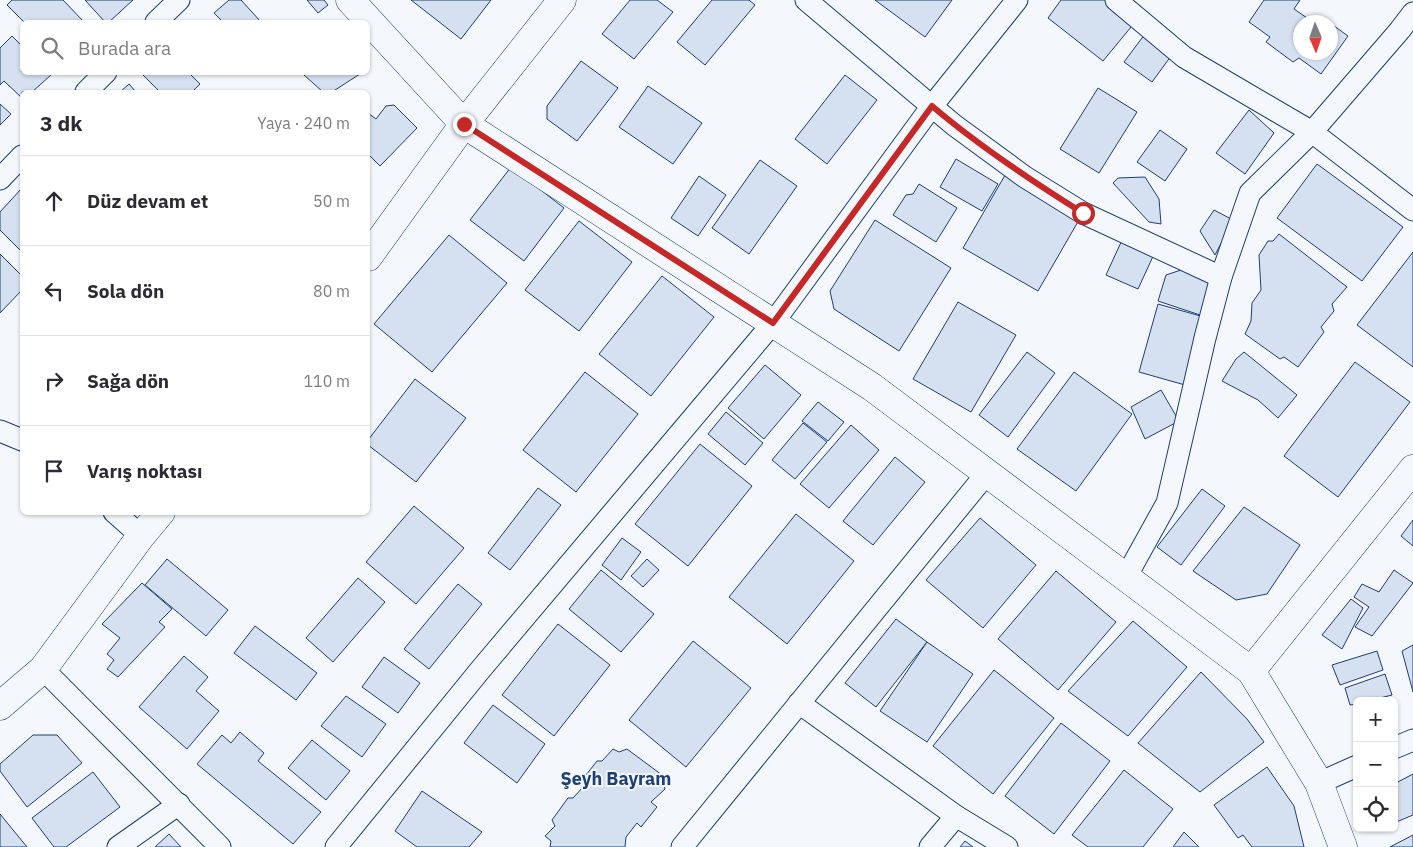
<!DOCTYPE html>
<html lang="tr">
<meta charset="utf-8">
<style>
:root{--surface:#fff;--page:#f7f7f7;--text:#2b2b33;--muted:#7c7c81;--line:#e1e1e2}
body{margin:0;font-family:"IBM Plex Sans",sans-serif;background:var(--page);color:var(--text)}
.controls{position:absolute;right:15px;bottom:15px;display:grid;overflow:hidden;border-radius:8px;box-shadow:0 1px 4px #0004}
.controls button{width:45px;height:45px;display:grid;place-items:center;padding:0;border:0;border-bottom:1px solid var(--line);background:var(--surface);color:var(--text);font:25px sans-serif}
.compass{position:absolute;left:1293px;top:15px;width:45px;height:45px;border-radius:50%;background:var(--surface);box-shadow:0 1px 4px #0004;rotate:178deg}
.stop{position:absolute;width:15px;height:15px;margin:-11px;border:4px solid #c62828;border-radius:50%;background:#fff}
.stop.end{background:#c62828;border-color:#fff;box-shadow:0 1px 5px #0008}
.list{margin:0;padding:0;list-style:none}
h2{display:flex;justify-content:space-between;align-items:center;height:65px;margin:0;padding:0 20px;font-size:21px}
h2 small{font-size:16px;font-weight:400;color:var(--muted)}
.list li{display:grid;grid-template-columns:32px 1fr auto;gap:15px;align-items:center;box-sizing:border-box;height:90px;padding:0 20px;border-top:1px solid var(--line)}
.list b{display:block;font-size:19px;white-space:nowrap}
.list em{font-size:16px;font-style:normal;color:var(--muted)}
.icon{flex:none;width:28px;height:28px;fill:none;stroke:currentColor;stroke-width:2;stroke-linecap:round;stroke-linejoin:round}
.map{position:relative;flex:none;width:1413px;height:847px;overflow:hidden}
.search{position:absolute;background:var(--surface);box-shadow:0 1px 4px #0004;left:20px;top:20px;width:350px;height:55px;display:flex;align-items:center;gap:12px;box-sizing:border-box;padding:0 18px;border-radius:8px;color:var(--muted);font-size:19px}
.panel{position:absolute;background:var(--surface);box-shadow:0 1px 4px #0004;left:20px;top:90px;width:350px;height:425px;border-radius:8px}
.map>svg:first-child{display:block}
.building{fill:#d5e0f0;stroke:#1d3f73}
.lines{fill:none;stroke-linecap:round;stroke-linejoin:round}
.street-casing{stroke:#1d3f73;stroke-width:23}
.secondary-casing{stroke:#1d3f73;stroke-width:29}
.street{stroke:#f4f7fb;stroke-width:21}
.secondary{stroke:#f4f7fb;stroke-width:28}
.route{stroke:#c62828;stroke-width:6}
.labels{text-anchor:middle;stroke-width:4;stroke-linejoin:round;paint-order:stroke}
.district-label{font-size:18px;font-weight:bold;fill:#1d3f73;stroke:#f4f7fb}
</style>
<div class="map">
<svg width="1413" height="847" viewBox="0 0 1413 847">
<rect width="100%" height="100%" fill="#f4f7fb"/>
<g class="building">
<path d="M 12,0 L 63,0 L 84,22 L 24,22 L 7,5 Z"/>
<path d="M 85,0 L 133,0 L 109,22 L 105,22 Z"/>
<path d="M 229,0 L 241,0 L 261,22 L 223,22 L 214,13 Z"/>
<path d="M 307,0 L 324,0 L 328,5 L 318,13 Z"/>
<path d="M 411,0 L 491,0 L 461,39 Z"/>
<path d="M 630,0 L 657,0 L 673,12 L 634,59 L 602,34 Z"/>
<path d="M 712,0 L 749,0 L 755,5 L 705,65 L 677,42 Z"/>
<path d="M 875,0 L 952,0 L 925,37 Z"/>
<path d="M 1061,0 L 1111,0 L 1136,21 L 1103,61 L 1048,18 Z"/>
<path d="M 1264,0 L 1300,0 L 1294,9 L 1313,22 L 1300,22 L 1300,52 L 1330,52 L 1330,23 L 1348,36 L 1321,74 L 1299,58 L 1293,62 L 1266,42 L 1270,37 L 1249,22 Z"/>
<path d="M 1148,30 L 1174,52 L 1152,82 L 1124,62 Z"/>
<path d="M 12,36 L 22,46 L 22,72 L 50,72 L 52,74 L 32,92 L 22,92 L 22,98 L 4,81 L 0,85 L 0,48 Z"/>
<path d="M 581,61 L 618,88 L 577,141 L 547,119 L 547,106 Z"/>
<path d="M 144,72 L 188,72 L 200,84 L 192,92 L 160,92 L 142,74 Z"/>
<path d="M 307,72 L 363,72 L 332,92 L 323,92 L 304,75 Z"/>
<path d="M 845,75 L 877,100 L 827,164 L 795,139 Z"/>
<path d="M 129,84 L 136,92 L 120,92 Z"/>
<path d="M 648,86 L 702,123 L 673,164 L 619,127 Z"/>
<path d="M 1098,88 L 1137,112 L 1099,173 L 1060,149 Z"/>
<path d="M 0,104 L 11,114 L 0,125 Z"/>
<path d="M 394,105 L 417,128 L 380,166 L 368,154 L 368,113 L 376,119 L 386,106 Z"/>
<path d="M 1249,110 L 1274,133 L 1245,174 L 1216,153 Z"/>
<path d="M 1160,130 L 1187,149 L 1165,181 L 1137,162 Z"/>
<path d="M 956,159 L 998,184 L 982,211 L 940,187 Z"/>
<path d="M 760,160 L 797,186 L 749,254 L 712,228 Z"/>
<path d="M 1317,164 L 1403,227 L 1362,281 L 1277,218 Z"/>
<path d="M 511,167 L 564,208 L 524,261 L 470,220 Z"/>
<path d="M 1008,170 L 1083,213 L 1038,291 L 963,248 Z"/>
<path d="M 699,176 L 726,195 L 698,236 L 671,218 Z"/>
<path d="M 1145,177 L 1159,199 L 1161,224 L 1149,222 L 1113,183 L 1118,178 Z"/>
<path d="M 919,184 L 957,208 L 936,242 L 893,215 L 906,195 L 913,194 Z"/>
<path d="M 22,188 L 22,252 L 0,230 L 0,212 Z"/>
<path d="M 1214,210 L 1233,220 L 1215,255 L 1200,231 Z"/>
<path d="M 875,220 L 951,268 L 899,351 L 834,309 L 830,291 Z"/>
<path d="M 579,221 L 632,262 L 579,331 L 525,290 Z"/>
<path d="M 1279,234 L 1347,287 L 1332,304 L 1334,311 L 1321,327 L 1324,332 L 1298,367 L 1284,357 L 1280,359 L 1245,334 L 1251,321 L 1252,303 L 1261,290 L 1259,255 L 1268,241 L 1273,241 Z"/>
<path d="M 449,235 L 507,283 L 432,372 L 374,324 Z"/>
<path d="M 1123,238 L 1155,252 L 1138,289 L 1106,275 Z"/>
<path d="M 1413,252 L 1413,367 L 1357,325 Z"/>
<path d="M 0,254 L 22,276 L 22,290 L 0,313 Z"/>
<path d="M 1187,268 L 1215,277 L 1203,316 L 1158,301 L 1166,275 Z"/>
<path d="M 662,276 L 714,317 L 651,396 L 599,354 Z"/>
<path d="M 958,302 L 1016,335 L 971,412 L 913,379 Z"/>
<path d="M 1158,304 L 1204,317 L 1185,385 L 1139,372 Z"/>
<path d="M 1027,352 L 1055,373 L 1008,437 L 979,415 Z"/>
<path d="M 1244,352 L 1297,395 L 1278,418 L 1258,400 L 1222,381 L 1236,359 Z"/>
<path d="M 1355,362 L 1410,402 L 1338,497 L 1284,456 Z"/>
<path d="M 765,365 L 801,395 L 764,439 L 728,408 Z"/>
<path d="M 585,372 L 638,414 L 576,492 L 523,450 Z"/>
<path d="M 1074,372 L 1132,414 L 1076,491 L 1017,449 Z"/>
<path d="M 415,379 L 466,418 L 416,482 L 368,445 L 368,440 Z"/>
<path d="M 1161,390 L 1179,421 L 1145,439 L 1131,407 Z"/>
<path d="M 818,402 L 844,422 L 828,441 L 802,421 Z"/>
<path d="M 726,412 L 763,443 L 745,465 L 708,434 Z"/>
<path d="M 803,423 L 827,442 L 795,479 L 772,460 Z"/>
<path d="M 851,425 L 879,450 L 829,508 L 800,484 Z"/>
<path d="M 700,444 L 752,486 L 688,566 L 635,524 Z"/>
<path d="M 895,457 L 925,482 L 873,545 L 843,521 Z"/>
<path d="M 538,488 L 561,505 L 510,570 L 488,553 Z"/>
<path d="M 1202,489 L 1225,506 L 1181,565 L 1157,547 Z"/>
<path d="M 414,506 L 464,548 L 416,604 L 366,562 Z"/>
<path d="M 1244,507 L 1300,545 L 1267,594 L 1236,600 L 1193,571 Z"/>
<path d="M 796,514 L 854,561 L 787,644 L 729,597 Z"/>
<path d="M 980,518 L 1036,565 L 983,628 L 926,580 Z"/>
<path d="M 1413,520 L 1413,546 L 1401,536 Z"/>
<path d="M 622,538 L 641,552 L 621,580 L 602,565 Z"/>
<path d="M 167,559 L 228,610 L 206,636 L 145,585 Z"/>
<path d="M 647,559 L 659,570 L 643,587 L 631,576 Z"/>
<path d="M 601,570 L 654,614 L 621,652 L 569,609 Z"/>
<path d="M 1394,570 L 1413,583 L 1372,636 L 1355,627 L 1369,607 L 1354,597 L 1362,584 L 1379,592 Z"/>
<path d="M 1056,571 L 1116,622 L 1058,690 L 998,639 Z"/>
<path d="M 358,578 L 385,602 L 333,662 L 306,638 Z"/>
<path d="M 142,583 L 172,609 L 159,622 L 165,627 L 118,677 L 107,669 L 114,660 L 107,654 L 120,638 L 102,624 Z"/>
<path d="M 458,584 L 482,604 L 429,669 L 404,649 Z"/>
<path d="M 1351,599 L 1363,608 L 1342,649 L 1322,635 Z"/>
<path d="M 896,619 L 927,642 L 876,707 L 845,683 Z"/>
<path d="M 1133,621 L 1187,667 L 1128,736 L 1068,691 Z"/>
<path d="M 558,624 L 610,665 L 554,736 L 502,695 Z"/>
<path d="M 255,626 L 317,673 L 296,700 L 234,653 Z"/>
<path d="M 693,641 L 751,688 L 686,767 L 629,720 Z"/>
<path d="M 927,642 L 973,674 L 927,742 L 880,711 Z"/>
<path d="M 1413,645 L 1413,692 L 1402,651 Z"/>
<path d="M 1377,651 L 1383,670 L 1340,685 L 1332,665 Z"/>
<path d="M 184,656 L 208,677 L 196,691 L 219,711 L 187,749 L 139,707 Z"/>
<path d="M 384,657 L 420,683 L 398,713 L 362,687 Z"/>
<path d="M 994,670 L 1054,718 L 993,794 L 933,746 Z"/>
<path d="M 1201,672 L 1247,719 L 1264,742 L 1200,792 L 1138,743 Z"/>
<path d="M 1385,674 L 1392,695 L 1368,701 L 1357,701 L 1357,704 L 1350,705 L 1345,688 Z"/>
<path d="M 346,696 L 386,724 L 362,757 L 321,726 Z"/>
<path d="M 493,705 L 545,744 L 517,783 L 464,743 Z"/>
<path d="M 1061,723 L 1110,761 L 1054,834 L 1005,796 Z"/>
<path d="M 240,732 L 264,753 L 258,761 L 321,812 L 293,844 L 197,764 L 222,735 L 231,743 Z"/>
<path d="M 33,735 L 57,735 L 82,763 L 27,807 L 0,771 L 0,764 Z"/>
<path d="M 312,740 L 350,771 L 326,800 L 288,768 Z"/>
<path d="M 613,749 L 619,752 L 627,749 L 662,775 L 665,789 L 651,802 L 657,807 L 641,827 L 637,823 L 626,837 L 625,847 L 550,847 L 551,841 L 545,836 L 555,826 L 552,820 L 568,798 L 573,798 L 584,786 L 582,780 L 597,761 L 602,761 Z"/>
<path d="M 1267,767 L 1294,806 L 1304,847 L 1252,847 L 1243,835 L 1238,838 L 1214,805 Z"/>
<path d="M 1124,770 L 1173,809 L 1143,847 L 1088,847 L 1072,835 Z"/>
<path d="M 93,772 L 120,807 L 66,847 L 54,847 L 32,818 Z"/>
<path d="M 1413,774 L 1413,815 L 1394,823 L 1394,784 Z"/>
<path d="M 422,791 L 482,832 L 469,847 L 417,847 L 395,831 Z"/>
<path d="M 0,814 L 27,847 L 0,847 Z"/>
<path d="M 1184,832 L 1199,847 L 1173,847 Z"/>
<path d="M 169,834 L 181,847 L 155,847 Z"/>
<path d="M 1413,835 L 1413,847 L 1390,847 Z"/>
<path d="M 965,841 L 973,847 L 960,847 Z"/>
</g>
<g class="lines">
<defs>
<g id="street">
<path d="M 806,0 L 954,125 L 1025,177 L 1083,213 L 1221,277"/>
<path d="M 1116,0 L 1184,57 L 1312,132 L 1413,210"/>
<path d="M 156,22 L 179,0"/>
<path d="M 86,92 L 106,72"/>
<path d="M 0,179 L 22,156"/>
<path d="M 0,431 L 22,440"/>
<path d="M 114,512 L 141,536"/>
<path d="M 1126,577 L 1167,503 L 1205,338 L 1221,277 L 1250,193 L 1312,132 L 1400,30 L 1413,13"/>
<path d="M 43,669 L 220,847"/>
<path d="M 799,703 L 956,816 L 1007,847"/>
<path d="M 1394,748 L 1413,740"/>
<path d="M 1319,783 L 1357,766"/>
<path d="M 118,847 L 179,804"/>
<path d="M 336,847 L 481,669 L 773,323 L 932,106 L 1017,0"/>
<path d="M 682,847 L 987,473"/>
<path d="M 930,847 L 956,816"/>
</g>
<g id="secondary">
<path d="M 350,0 L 464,124 L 872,387 L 1251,671 L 1319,783 L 1343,847"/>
<path d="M 368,257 L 464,124 L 562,0"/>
<path d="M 1251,671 L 1413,469"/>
<path d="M 0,706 L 43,669 L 141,536 L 161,512"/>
</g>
</defs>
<use href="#street" class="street-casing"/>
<use href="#secondary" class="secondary-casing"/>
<use href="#street" class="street"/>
<use href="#secondary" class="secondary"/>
</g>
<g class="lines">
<path class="route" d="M 464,124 L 773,323 L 932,106 C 979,146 1030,180 1083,213"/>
</g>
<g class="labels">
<g class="district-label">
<text x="616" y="785">Şeyh Bayram</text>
</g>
</g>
</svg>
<div class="controls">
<button>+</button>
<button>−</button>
<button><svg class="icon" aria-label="locate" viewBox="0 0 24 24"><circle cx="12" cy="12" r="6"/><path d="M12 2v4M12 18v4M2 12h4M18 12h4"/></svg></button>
</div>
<svg class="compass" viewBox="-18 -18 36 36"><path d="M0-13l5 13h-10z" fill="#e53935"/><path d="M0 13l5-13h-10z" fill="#7c7c81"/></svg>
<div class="stop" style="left:1083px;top:213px"></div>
<div class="stop end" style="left:464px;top:124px"></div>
<div class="search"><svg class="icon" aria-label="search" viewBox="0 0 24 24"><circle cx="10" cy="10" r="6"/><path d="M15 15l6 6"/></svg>Burada ara</div>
<section class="panel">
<h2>3 dk<small>Yaya · 240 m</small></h2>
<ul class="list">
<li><svg class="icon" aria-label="ahead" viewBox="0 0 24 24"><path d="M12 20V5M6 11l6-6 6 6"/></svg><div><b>Düz devam et</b></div><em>50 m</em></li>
<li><svg class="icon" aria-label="left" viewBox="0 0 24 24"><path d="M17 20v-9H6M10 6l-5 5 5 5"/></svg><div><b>Sola dön</b></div><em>80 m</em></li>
<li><svg class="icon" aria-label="right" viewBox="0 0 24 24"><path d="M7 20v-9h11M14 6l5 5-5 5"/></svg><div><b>Sağa dön</b></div><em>110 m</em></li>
<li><svg class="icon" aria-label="arrive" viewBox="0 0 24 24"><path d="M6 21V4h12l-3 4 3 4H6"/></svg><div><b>Varış noktası</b></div></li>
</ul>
</section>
</div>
